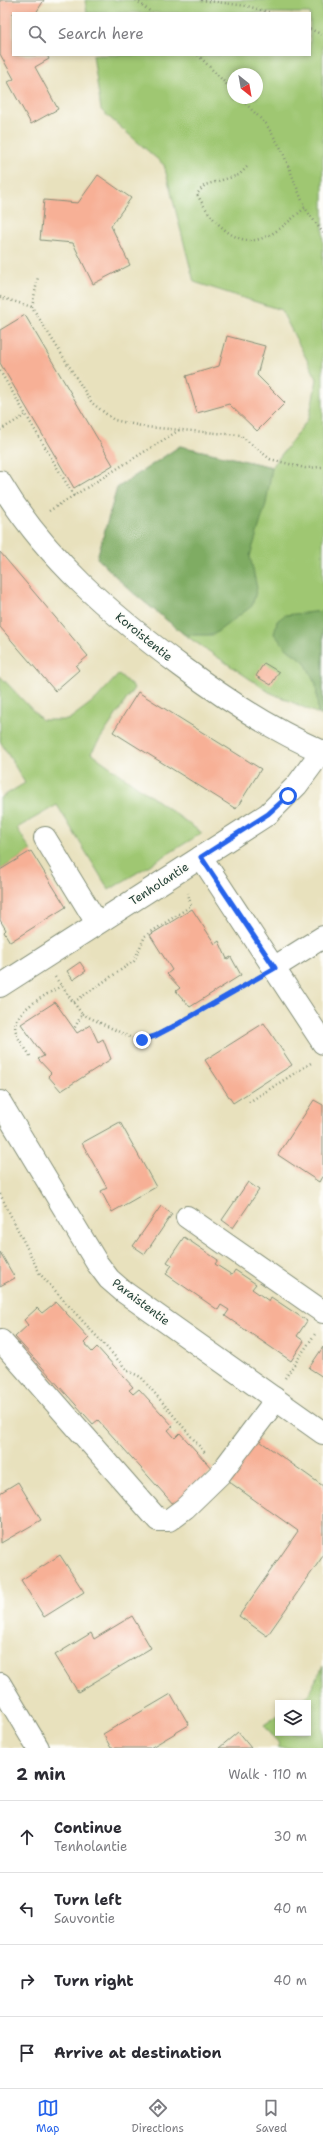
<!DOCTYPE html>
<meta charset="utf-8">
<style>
:root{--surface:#fff;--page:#f7f7f7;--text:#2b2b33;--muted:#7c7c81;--line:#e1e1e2;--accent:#2563eb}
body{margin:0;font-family:"Shantell Sans",sans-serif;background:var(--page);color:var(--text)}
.controls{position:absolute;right:12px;bottom:12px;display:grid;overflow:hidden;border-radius:0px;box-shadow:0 2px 6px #0003}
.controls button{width:36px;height:36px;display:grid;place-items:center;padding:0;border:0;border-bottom:1px solid var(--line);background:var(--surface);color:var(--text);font:20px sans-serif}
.compass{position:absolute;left:227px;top:68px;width:36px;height:36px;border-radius:50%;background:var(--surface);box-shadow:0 2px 6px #0003;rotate:149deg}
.stop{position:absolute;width:12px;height:12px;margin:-9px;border:3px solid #2563eb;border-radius:50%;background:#fff}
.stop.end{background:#2563eb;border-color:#fff;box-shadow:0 1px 4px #0008}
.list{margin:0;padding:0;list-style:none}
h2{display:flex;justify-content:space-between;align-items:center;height:52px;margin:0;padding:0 16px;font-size:17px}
h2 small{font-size:13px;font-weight:400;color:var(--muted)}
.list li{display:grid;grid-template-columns:26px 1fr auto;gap:12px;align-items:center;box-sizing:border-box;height:72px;padding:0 16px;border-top:1px solid var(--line)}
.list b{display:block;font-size:15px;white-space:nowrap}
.list p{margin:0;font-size:13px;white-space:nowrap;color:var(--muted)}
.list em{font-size:13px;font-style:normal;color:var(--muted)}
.icon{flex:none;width:22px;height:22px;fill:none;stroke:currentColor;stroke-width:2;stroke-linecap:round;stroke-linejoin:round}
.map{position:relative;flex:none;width:323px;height:1748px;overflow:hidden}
.search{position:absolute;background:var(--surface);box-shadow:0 2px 6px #0003;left:12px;right:12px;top:12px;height:44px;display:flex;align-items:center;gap:10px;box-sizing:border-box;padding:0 14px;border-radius:0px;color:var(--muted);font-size:15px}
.sheet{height:340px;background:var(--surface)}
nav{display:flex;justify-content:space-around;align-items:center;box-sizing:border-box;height:56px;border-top:1px solid var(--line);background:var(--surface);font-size:11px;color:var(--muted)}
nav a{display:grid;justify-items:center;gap:2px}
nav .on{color:var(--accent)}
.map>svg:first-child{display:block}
.green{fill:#9fc772;stroke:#5f8253;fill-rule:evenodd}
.forest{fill:#7fac64;stroke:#4f744c}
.building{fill:#f7b096}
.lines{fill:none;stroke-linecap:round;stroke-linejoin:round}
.minor-casing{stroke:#848f78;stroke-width:24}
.path{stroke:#848f78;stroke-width:2.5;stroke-dasharray:1 3;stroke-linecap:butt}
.minor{stroke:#fff;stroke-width:22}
.route{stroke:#2563eb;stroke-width:5}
.labels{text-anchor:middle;stroke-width:3;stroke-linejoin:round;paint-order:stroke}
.street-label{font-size:12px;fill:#1f3d34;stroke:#fdfcf7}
</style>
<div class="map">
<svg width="323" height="1748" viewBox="0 0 323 1748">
<rect width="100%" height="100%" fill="#fdfcf7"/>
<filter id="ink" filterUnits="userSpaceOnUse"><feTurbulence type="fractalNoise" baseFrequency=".025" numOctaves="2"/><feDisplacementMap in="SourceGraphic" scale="8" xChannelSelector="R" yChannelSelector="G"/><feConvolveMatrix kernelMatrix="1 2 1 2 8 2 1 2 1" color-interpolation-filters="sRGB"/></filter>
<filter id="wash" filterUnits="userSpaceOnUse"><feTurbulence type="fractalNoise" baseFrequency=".012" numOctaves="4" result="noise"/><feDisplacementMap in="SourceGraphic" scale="16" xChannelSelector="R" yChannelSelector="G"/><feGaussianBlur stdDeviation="0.9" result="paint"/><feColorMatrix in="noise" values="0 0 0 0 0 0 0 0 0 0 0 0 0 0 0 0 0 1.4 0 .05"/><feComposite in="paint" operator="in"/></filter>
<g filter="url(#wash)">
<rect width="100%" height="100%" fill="#e8e1bd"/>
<g class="green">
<path d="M 85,0 L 323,0 L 323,716 L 269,692 L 185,635 L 131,591 L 97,558 L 117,488 L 180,446 L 272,467 L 309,418 L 317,379 L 281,310 L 194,282 L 164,165 L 101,110 L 93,55 L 310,55 L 310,13 L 87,13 ZM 233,74 L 257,74 L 257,98 L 233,98 Z"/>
<path d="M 119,674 L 134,688 L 91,753 L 202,833 L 109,890 L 57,805 L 17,828 L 31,851 L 0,870 L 0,798 L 25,783 L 0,741 L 0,676 L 42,720 L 68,720 L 96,699 Z"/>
<path d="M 323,1666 L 323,1748 L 277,1748 L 279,1744 L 264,1725 L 278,1715 L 278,1733 L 308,1733 L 308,1703 L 296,1703 L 308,1695 Z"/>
</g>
<g class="forest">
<path d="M 180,446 L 272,467 L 266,504 L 250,556 L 257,588 L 252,606 L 213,635 L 185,635 L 131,591 L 97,558 L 117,488 Z"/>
<path d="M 323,611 L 323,716 L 318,714 L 316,684 L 304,661 L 288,650 L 274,634 L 277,621 L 285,615 Z"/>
</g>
<g id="blocks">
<g class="building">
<path d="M 0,0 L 44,0 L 36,13 L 13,13 L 13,55 L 47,55 L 49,59 L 35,67 L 58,109 L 31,124 L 8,82 L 14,79 L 0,54 Z"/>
<path d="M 98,175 L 131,198 L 111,226 L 130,265 L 93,284 L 73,243 L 40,240 L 44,200 L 78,203 Z"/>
<path d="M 25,315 L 113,465 L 74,488 L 0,363 L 0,330 Z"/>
<path d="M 227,336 L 265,346 L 257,375 L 285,403 L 257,431 L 229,404 L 197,413 L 186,376 L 219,366 Z"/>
<path d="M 0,552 L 88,656 L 76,666 L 79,670 L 55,691 L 0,627 Z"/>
<path d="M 264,663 L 279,672 L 271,685 L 256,676 Z"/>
<path d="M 138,692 L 261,769 L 236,809 L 113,732 Z"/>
<path d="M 31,851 L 66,907 L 10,942 L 4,932 L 6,930 L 0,920 L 0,870 Z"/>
<path d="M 192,909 L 215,944 L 219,941 L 227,959 L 231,957 L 241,975 L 190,1007 L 176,991 L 180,988 L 167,974 L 172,970 L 150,935 Z"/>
<path d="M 80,962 L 86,971 L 73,980 L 67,971 Z"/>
<path d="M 55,1002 L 77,1033 L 90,1025 L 98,1042 L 103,1039 L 111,1059 L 61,1091 L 48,1076 L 51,1073 L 38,1059 L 44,1056 L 21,1024 Z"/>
<path d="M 264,1023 L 292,1065 L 233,1103 L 205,1060 Z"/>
<path d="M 314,1100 L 323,1105 L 323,1175 L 319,1182 L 278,1155 Z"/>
<path d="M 120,1122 L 156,1187 L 112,1212 L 101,1191 L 107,1188 L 82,1143 Z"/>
<path d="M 248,1182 L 259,1190 L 233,1228 L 222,1220 Z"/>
<path d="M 161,1206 L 172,1214 L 145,1254 L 133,1246 Z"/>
<path d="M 184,1237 L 218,1260 L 215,1264 L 232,1275 L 235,1270 L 256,1284 L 252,1289 L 269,1301 L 271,1297 L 307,1321 L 297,1336 L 304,1341 L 291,1361 L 225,1316 L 229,1310 L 221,1305 L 218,1310 L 166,1274 L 172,1265 L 167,1262 Z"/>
<path d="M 0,1252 L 15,1278 L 0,1286 Z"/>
<path d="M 56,1302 L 89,1338 L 84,1343 L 92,1352 L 97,1347 L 133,1387 L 129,1390 L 133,1394 L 139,1389 L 173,1426 L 168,1430 L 175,1438 L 180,1433 L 213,1470 L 174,1505 L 98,1420 L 93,1424 L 15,1337 L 28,1325 L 24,1320 L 37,1308 L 42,1313 Z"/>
<path d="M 323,1347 L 323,1377 L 309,1368 Z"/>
<path d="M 257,1439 L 323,1486 L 323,1556 L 267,1636 L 239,1616 L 298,1531 L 228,1481 Z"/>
<path d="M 18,1482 L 41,1520 L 1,1543 L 0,1493 Z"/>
<path d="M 60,1555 L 84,1592 L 44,1617 L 21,1580 Z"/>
<path d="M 132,1616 L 151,1648 L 78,1692 L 55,1655 L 91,1633 L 94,1639 Z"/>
<path d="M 171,1694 L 189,1725 L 150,1748 L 111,1748 L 103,1734 Z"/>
<path d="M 238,1732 L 251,1748 L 219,1748 Z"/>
</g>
</g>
</g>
<g filter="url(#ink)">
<use href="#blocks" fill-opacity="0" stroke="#848f78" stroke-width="1"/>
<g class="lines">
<defs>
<g id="minor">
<path d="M 0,482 C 44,557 112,615 181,666 C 225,699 272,730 323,752"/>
<path d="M 45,838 L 97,923"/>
<path d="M 201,857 L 323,1043"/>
<path d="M 275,967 L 323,937"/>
<path d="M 0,986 L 268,814 L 297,785 L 322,751"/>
<path d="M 0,1102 L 97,1263 L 109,1279 L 124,1292 L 323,1433"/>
<path d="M 187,1217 L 323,1312"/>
<path d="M 1,1341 L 158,1520 L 169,1520 L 185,1508 L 220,1474 L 269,1409 L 274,1398"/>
<path d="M 0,1684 L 38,1748"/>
</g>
</defs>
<use href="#minor" class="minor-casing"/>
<g class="path">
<path d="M 136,0 L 152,13"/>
<path d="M 201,0 L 247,6 L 272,13"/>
<path d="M 310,29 L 323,35"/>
<path d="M 198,55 L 233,91"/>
<path d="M 240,98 L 266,124 L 282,150 L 305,208 L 323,233"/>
<path d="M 247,167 L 239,175 L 205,185 L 197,194 C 209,217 235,251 265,237 C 280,231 292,218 305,208"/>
<path d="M 0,297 L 32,307 L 92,403 L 114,420 L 146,427 L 240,435 L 270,459 L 305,468 L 323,467"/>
<path d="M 32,307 L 38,277"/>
<path d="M 0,371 L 74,496"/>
<path d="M 0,430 L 26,415"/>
<path d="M 49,511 L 181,429"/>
<path d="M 55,977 L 82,1014 L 74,1029"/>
<path d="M 74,1002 L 134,961 L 145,936 L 191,906 L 188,893"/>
<path d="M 82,1014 L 132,1038 L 142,1040 L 155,1036 L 254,980"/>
<path d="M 30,1056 C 26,1048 18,1040 16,1032 C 9,1012 47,995 61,986"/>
<path d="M 249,1102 L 311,1063"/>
<path d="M 0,1194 L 40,1274 L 128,1371 L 141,1377 L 206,1454"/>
<path d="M 285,1378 L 315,1334"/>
</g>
<use href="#minor" class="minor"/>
</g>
</g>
<g class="lines" filter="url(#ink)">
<path class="route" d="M 142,1040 L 155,1036 L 176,1025 L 275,968 L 201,857 L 268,814 L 288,796"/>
</g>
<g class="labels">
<g class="street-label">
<text transform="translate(144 637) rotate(39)" y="4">Koroistentie</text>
<text transform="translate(159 884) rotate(-33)" y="4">Tenholantie</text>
<text transform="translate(141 1302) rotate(37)" y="4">Paraistentie</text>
</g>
</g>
</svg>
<div class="controls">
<button><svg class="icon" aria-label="layers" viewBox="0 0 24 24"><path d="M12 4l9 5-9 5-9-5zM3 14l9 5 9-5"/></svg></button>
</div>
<svg class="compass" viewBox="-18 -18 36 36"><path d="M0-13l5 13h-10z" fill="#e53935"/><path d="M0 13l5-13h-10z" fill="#7c7c81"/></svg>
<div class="stop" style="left:288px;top:796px"></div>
<div class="stop end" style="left:142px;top:1040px"></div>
<div class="search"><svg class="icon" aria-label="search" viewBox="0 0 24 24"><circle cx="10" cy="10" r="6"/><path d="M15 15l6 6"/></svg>Search here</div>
</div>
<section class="sheet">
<h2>2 min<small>Walk · 110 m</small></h2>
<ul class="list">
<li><svg class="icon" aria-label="ahead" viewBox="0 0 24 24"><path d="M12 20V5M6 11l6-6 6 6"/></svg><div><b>Continue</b><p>Tenholantie</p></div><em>30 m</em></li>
<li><svg class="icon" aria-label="left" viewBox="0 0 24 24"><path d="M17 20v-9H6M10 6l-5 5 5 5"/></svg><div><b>Turn left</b><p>Sauvontie</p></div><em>40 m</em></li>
<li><svg class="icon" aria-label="right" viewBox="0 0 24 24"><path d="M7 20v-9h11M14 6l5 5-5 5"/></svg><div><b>Turn right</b></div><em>40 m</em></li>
<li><svg class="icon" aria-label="arrive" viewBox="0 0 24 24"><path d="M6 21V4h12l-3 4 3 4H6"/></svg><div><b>Arrive at destination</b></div></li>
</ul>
</section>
<nav>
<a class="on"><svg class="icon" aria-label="map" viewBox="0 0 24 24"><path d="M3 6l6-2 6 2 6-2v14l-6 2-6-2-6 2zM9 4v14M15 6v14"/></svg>Map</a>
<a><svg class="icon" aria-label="directions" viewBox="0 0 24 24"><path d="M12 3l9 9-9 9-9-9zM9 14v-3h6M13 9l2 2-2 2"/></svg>Directions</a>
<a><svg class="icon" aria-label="saved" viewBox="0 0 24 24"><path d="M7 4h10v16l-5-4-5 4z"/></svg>Saved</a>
</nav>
